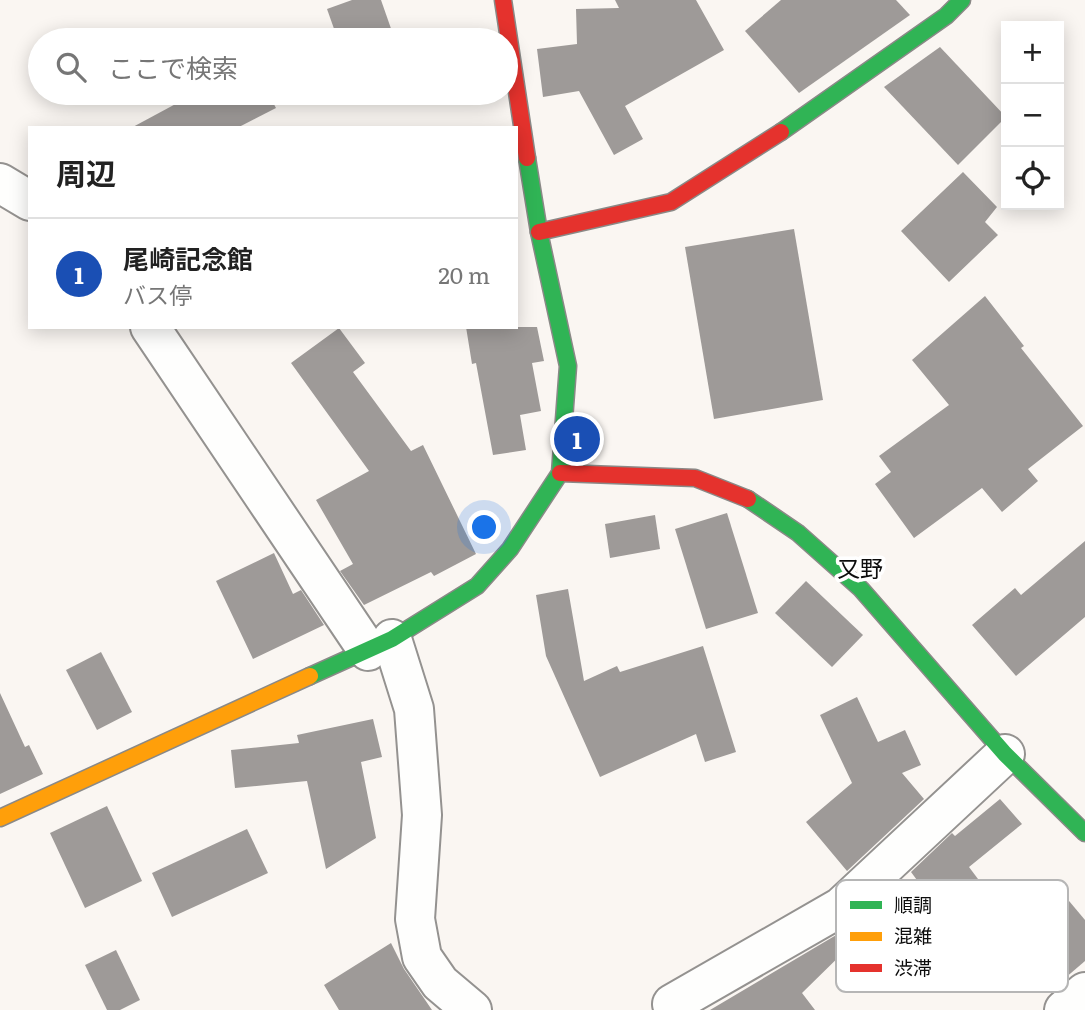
<!DOCTYPE html>
<html lang="ja">
<meta charset="utf-8">
<style>
:root{--surface:#fff;--page:#f2f2f2;--text:#222;--muted:#767676;--line:#e0e0e0;--accent:#111827}
body{margin:0;font-family:Literata,"Noto Sans JP",serif;background:var(--page);color:var(--text)}
.controls{position:absolute;right:21px;top:21px;display:grid;overflow:hidden;border-radius:0px;box-shadow:0 4px 18px #0003}
.controls button{width:63px;height:63px;display:grid;place-items:center;padding:0;border:0;border-bottom:2px solid var(--line);background:var(--surface);color:var(--text);font:35px sans-serif}
.you{position:absolute;left:485px;top:528px;width:24px;height:24px;margin:-18px;border:5px solid #fff;border-radius:50%;background:#1a73e8;box-shadow:0 0 0 10px #1a73e833}
.badge{display:grid;place-items:center;width:46px;height:46px;border-radius:50%;background:var(--accent);color:#fff;font-size:23px;font-weight:700}
.pin{position:absolute;translate:-50% -50%;border:4px solid #fff;box-shadow:0 2px 7px #0006}
.list{margin:0;padding:0;list-style:none}
h2{display:flex;justify-content:space-between;align-items:center;height:91px;margin:0;padding:0 28px;font-size:30px}
h2 small{font-size:23px;font-weight:400;color:var(--muted)}
.list li{display:grid;grid-template-columns:46px 1fr auto;gap:21px;align-items:center;box-sizing:border-box;height:112px;padding:0 28px;border-top:2px solid var(--line)}
.list b{display:block;font-size:26px;white-space:nowrap}
.list p{margin:0;font-size:23px;white-space:nowrap;color:var(--muted)}
.list em{font-size:23px;font-style:normal;color:var(--muted)}
.icon{flex:none;width:38px;height:38px;fill:none;stroke:currentColor;stroke-width:2;stroke-linecap:round;stroke-linejoin:round}
.map{position:relative;flex:none;width:1085px;height:1010px;overflow:hidden}
.search{position:absolute;background:var(--surface);box-shadow:0 4px 18px #0003;left:28px;top:28px;width:490px;height:77px;display:flex;align-items:center;gap:18px;box-sizing:border-box;padding:0 24px;border-radius:38px;color:var(--muted);font-size:26px}
.panel{position:absolute;background:var(--surface);box-shadow:0 4px 18px #0003;left:28px;top:126px;width:490px;height:203px;border-radius:0px}
.map>svg:first-child{display:block}
.building{fill:#9e9a98}
.lines{fill:none;stroke-linecap:round;stroke-linejoin:round}
.street-casing{stroke:#949290;stroke-width:42}
.fast-casing{stroke:#8a8987;stroke-width:19}
.slow-casing{stroke:#8a8987;stroke-width:19}
.jam-casing{stroke:#8a8987;stroke-width:19}
.street{stroke:#fefefd;stroke-width:38}
.fast{stroke:#30b455;stroke-width:16}
.slow{stroke:#ff9f0a;stroke-width:16}
.jam{stroke:#e5322d;stroke-width:16}
.labels{text-anchor:middle;stroke-width:7;stroke-linejoin:round;paint-order:stroke}
.quarter-label{font-size:23px;fill:#0d0d0d;stroke:#fff}
.key{fill:#fff;stroke:#b6b6b6;stroke-width:2}
.key-label{font-size:19px;fill:#0d0d0d}
</style>
<div class="map">
<svg width="1085" height="1010" viewBox="0 0 1085 1010">
<rect width="100%" height="100%" fill="#faf6f2"/>
<g class="building">
<path d="M 352,0 L 381,0 L 395,40 L 338,40 L 327,9 Z"/>
<path d="M 615,0 L 696,0 L 724,50 L 625,106 L 643,139 L 614,155 L 579,91 L 543,97 L 537,49 L 577,44 L 576,9 L 619,8 Z"/>
<path d="M 781,0 L 896,0 L 910,15 L 799,93 L 745,31 Z"/>
<path d="M 940,47 L 1006,117 L 958,165 L 884,87 Z"/>
<path d="M 196,93 L 268,93 L 276,108 L 237,128 L 131,128 Z"/>
<path d="M 963,172 L 997,207 L 985,222 L 998,235 L 949,282 L 901,231 Z"/>
<path d="M 794,229 L 823,400 L 714,419 L 685,247 Z"/>
<path d="M 985,296 L 1024,346 L 1021,348 L 1083,426 L 1028,469 L 1038,481 L 1002,512 L 982,488 L 914,538 L 875,484 L 891,472 L 879,456 L 949,405 L 912,360 Z"/>
<path d="M 466,327 L 537,327 L 544,361 L 532,363 L 541,411 L 520,415 L 526,450 L 493,455 L 476,363 L 472,364 Z"/>
<path d="M 339,328 L 365,363 L 353,372 L 411,451 L 423,445 L 476,554 L 434,576 L 431,572 L 364,605 L 340,571 L 353,564 L 316,500 L 369,471 L 291,363 Z"/>
<path d="M 727,513 L 758,613 L 706,629 L 675,529 Z"/>
<path d="M 655,515 L 660,549 L 610,558 L 605,524 Z"/>
<path d="M 1085,541 L 1085,617 L 1016,676 L 972,625 L 1015,588 L 1021,595 Z"/>
<path d="M 274,553 L 293,594 L 301,590 L 324,625 L 253,659 L 216,581 Z"/>
<path d="M 806,581 L 863,635 L 832,667 L 775,613 Z"/>
<path d="M 568,589 L 584,681 L 617,666 L 620,672 L 703,646 L 736,752 L 705,762 L 696,734 L 600,777 L 546,656 L 536,595 Z"/>
<path d="M 101,652 L 132,712 L 97,730 L 66,670 Z"/>
<path d="M 0,693 L 25,747 L 29,745 L 43,774 L 0,794 Z"/>
<path d="M 857,697 L 878,742 L 905,730 L 921,765 L 902,773 L 924,799 L 847,871 L 806,822 L 852,783 L 820,715 Z"/>
<path d="M 373,719 L 382,757 L 361,762 L 376,838 L 326,869 L 307,781 L 235,788 L 231,750 L 299,743 L 297,735 Z"/>
<path d="M 1000,799 L 1022,824 L 969,867 L 1002,911 L 962,941 L 911,872 L 952,833 L 955,836 Z"/>
<path d="M 107,806 L 142,881 L 85,908 L 50,833 Z"/>
<path d="M 247,829 L 268,873 L 172,917 L 152,873 Z"/>
<path d="M 1059,889 L 1085,920 L 1085,961 L 1064,979 L 1018,923 Z"/>
<path d="M 843,931 L 854,942 L 802,993 L 815,1010 L 710,1010 Z"/>
<path d="M 391,943 L 404,969 L 432,1010 L 339,1010 L 324,985 Z"/>
<path d="M 116,950 L 140,1000 L 120,1010 L 107,1010 L 85,965 Z"/>
</g>
<g class="lines">
<defs>
<g id="street">
<path d="M 0,183 L 30,201"/>
<path d="M 150,327 L 368,651"/>
<path d="M 392,639 L 414,709 L 422,815 L 415,919 L 422,957 L 440,983 L 472,1010"/>
<path d="M 672,1004 L 841,907 L 1005,754"/>
<path d="M 1064,1010 L 1085,992"/>
</g>
<g id="fast">
<path d="M 781,132 L 946,16 L 962,0"/>
<path d="M 748,499 L 798,533 L 861,589 L 1005,754 L 1085,833"/>
<path d="M 310,676 L 392,639 L 477,586 L 510,549 L 560,473 L 568,366 L 539,232 L 527,158"/>
</g>
<path id="slow" d="M 0,818 L 310,676"/>
<g id="jam">
<path d="M 503,0 L 527,158"/>
<path d="M 539,232 L 671,202 L 781,132"/>
<path d="M 560,473 L 695,478 L 748,499"/>
</g>
</defs>
<use href="#street" class="street-casing"/>
<use href="#fast" class="fast-casing"/>
<use href="#slow" class="slow-casing"/>
<use href="#jam" class="jam-casing"/>
<use href="#street" class="street"/>
<use href="#fast" class="fast"/>
<use href="#slow" class="slow"/>
<use href="#jam" class="jam"/>
</g>
<g class="labels">
<g class="quarter-label">
<text x="860" y="577">又野</text>
</g>
</g>
<rect x="836" y="880" width="232" height="112" rx="10" class="key"/>
<rect x="850" y="901" width="32" height="8" fill="#30b455"/>
<rect x="850" y="932" width="32" height="9" fill="#ff9f0a"/>
<rect x="850" y="964" width="32" height="8" fill="#e5322d"/>
<g class="key-label">
<text x="894" y="912">順調</text>
<text x="894" y="943">混雑</text>
<text x="894" y="975">渋滞</text>
</g>
</svg>
<div class="controls">
<button>+</button>
<button>−</button>
<button><svg class="icon" aria-label="locate" viewBox="0 0 24 24"><circle cx="12" cy="12" r="6"/><path d="M12 2v4M12 18v4M2 12h4M18 12h4"/></svg></button>
</div>
<div class="you"></div>
<div class="pin badge" style="left:577px;top:439px;background:#1a4fb4">1</div>
<div class="search"><svg class="icon" aria-label="search" viewBox="0 0 24 24"><circle cx="10" cy="10" r="6"/><path d="M15 15l6 6"/></svg>ここで検索</div>
<section class="panel">
<h2>周辺<small></small></h2>
<ul class="list">
<li><span class="badge" style="background:#1a4fb4">1</span><div><b>尾崎記念館</b><p>バス停</p></div><em>20 m</em></li>
</ul>
</section>
</div>
